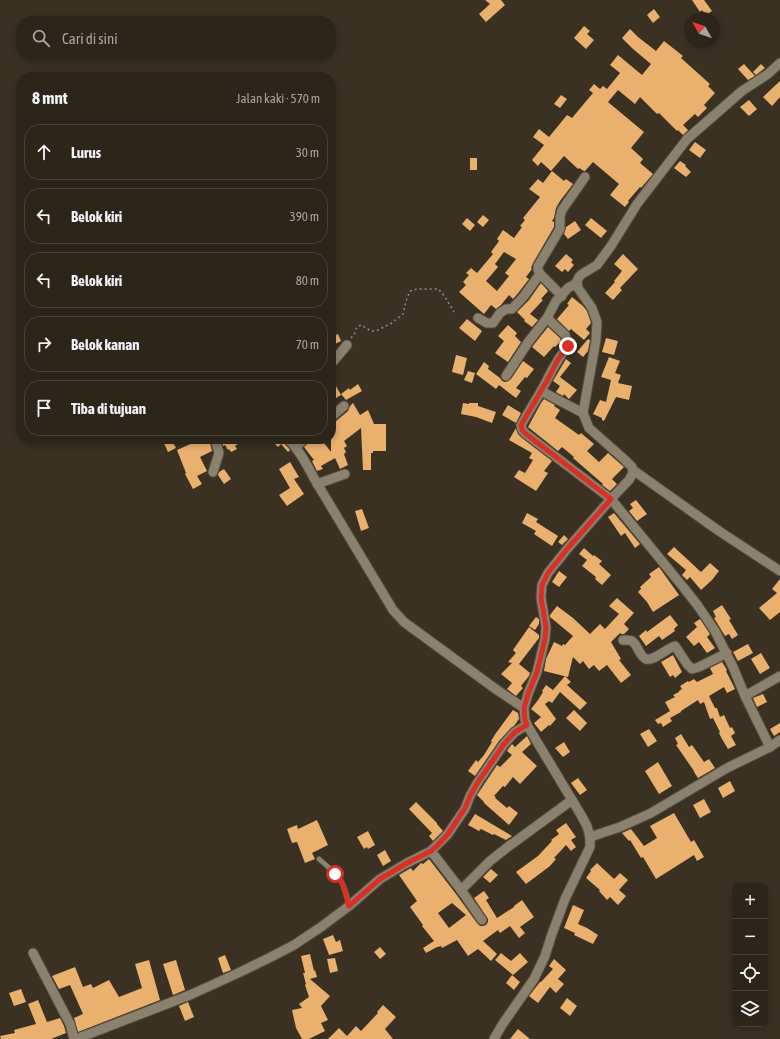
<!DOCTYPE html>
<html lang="id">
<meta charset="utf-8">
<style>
:root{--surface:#2c251a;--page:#383127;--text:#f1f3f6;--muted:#a6a5a2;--line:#484239}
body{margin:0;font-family:"Asap Condensed",sans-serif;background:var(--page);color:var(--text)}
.controls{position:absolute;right:12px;bottom:12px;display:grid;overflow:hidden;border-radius:8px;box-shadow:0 2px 6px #0003}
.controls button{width:36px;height:36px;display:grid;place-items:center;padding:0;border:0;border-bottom:1px solid var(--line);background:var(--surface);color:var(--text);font:20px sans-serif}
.compass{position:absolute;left:684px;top:12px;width:36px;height:36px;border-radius:50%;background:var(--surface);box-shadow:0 2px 6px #0003;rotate:310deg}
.stop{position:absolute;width:12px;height:12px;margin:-9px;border:3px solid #d93025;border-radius:50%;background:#fff}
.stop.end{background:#d93025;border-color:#fff;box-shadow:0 1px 4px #0008}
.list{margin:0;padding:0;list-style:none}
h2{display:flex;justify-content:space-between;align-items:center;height:52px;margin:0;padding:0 16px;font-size:17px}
h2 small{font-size:13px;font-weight:400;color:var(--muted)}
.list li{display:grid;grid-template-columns:26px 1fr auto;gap:12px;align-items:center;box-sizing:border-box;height:56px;margin:0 8px 8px;padding:0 8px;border:1px solid var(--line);border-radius:16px}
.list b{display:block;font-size:15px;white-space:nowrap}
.list em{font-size:13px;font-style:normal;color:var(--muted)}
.icon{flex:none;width:22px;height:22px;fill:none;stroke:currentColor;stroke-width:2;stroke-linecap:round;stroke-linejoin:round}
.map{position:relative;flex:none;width:780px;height:1039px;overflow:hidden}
.search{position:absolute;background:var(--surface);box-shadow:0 2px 6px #0003;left:16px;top:16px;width:320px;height:44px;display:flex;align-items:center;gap:10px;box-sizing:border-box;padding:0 14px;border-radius:16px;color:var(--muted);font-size:15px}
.panel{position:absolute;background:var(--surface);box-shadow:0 2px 6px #0003;left:16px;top:72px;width:320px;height:372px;border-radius:16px}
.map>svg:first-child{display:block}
.building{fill:#e9b06e;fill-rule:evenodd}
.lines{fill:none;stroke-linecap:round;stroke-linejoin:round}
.lane-casing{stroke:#554e40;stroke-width:6}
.street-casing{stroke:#554e40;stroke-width:11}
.path{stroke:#938c80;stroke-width:1.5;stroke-dasharray:2 3;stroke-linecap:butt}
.lane{stroke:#8b816f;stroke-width:4.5}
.street{stroke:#8b816f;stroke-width:9}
.route{stroke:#d93025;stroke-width:5}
</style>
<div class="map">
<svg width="780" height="1039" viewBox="0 0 780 1039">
<rect width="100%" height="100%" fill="#3a3122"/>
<g class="building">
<path d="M 485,0 L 501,0 L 505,5 L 486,22 L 479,14 L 490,4 Z"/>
<path d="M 692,0 L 704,0 L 712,11 L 706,15 L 702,10 L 700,12 Z"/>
<path d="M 654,9 L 660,17 L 653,23 L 647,15 Z"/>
<path d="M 584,26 L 590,31 L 587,34 L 594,40 L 586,49 L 574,38 Z"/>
<path d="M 630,29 L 638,37 L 656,51 L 664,41 L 683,56 L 681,58 L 710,84 L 708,86 L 715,93 L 704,105 L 707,108 L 698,117 L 695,114 L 683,125 L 688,130 L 683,135 L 678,130 L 677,131 L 659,113 L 657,114 L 640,97 L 635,104 L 618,90 L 608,102 L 644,132 L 631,148 L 643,159 L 640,163 L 653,174 L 641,188 L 640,187 L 628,201 L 629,202 L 625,207 L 610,195 L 619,184 L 593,162 L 585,171 L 584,171 L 579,168 L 578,169 L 564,156 L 551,171 L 541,162 L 538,166 L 532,160 L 544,145 L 533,137 L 539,129 L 549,137 L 567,115 L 572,118 L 593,93 L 589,90 L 594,84 L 600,89 L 603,86 L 607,89 L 620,73 L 610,65 L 618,55 L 642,75 L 651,64 L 633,49 L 622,38 Z"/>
<path d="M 744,64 L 755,76 L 748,80 L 738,69 Z"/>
<path d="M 761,64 L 765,68 L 756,75 L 753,72 Z"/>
<path d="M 780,81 L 780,97 L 772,106 L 763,97 Z"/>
<path d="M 561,95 L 567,99 L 560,108 L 554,104 Z"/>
<path d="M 749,100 L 757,109 L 749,116 L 740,107 Z"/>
<path d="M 695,142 L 706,150 L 700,158 L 689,150 Z"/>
<rect x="470" y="158" width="7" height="12"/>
<path d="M 680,161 L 686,165 L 685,166 L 691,172 L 686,177 L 674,168 Z"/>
<path d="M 552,171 L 564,181 L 566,179 L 573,184 L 560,201 L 556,208 L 554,218 L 552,221 L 554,222 L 554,227 L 533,263 L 531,268 L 532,269 L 526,277 L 529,279 L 519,292 L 513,299 L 509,295 L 501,305 L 496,309 L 491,305 L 484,314 L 459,292 L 466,285 L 463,282 L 469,275 L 466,273 L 471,268 L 477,273 L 493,254 L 491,252 L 499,241 L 497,239 L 503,230 L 514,238 L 522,227 L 520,226 L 525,220 L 523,218 L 540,197 L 529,189 L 538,179 L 543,183 ZM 504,252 L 516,259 L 505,273 L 509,276 L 497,291 L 486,281 L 498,267 L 495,264 Z"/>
<path d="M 483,215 L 489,220 L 483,227 L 477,222 Z"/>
<path d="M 467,218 L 475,225 L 470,231 L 462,224 Z"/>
<path d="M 591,218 L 607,231 L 601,238 L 585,225 Z"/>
<path d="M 575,221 L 581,230 L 568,239 L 564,234 L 566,227 Z"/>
<path d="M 566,254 L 573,260 L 571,262 L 574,265 L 568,272 L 565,269 L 562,272 L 555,266 Z"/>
<path d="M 623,254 L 638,269 L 620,288 L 622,290 L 613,300 L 605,293 L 615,282 L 614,281 L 622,271 L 614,264 Z"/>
<path d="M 541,283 L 548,291 L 541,299 L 543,300 L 530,314 L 538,320 L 532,327 L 524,321 L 525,320 L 517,312 L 529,300 Z"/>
<path d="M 572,297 L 583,306 L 587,311 L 591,323 L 586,329 L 590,333 L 584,340 L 571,329 L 569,331 L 557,319 L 569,305 L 567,304 Z"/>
<path d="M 467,319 L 482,331 L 475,341 L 459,328 Z"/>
<path d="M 508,325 L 517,333 L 515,336 L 521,342 L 508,362 L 495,353 L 504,341 L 498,336 Z"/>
<path d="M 548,327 L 560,338 L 561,341 L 555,347 L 554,346 L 544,357 L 532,347 Z"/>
<path d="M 338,334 L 341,341 L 335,344 L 332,337 Z"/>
<path d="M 606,338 L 618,341 L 614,355 L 602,352 Z"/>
<path d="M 588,339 L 590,340 L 588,351 L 583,357 L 577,352 Z"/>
<path d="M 456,355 L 467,358 L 463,375 L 452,372 Z"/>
<path d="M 609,357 L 620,361 L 615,373 L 621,375 L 618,383 L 632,386 L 629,400 L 616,397 L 604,421 L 602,420 L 602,418 L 593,414 L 600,400 L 606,402 L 611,380 L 601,377 Z"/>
<path d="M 566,359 L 571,363 L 560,377 L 577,390 L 569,399 L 564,394 L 563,396 L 556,392 L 560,386 L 553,381 Z"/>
<path d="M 523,361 L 534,369 L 527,378 L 525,377 L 516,388 L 521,391 L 516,398 L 499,385 L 496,389 L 476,374 L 484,362 L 489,366 L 488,369 L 500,378 L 502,381 L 505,382 L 508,381 L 511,379 Z"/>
<path d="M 468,371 L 475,373 L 472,383 L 464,380 Z"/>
<path d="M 331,377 L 341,395 L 331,401 Z"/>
<path d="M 358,384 L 362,391 L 346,400 L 341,394 L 349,388 L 350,390 Z"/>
<path d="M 544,399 L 555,405 L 554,406 L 560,410 L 555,418 L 579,435 L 581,433 L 594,444 L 587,451 L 599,462 L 608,453 L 624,467 L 612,479 L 617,484 L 610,491 L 602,485 L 603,484 L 573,458 L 574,457 L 562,447 L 558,451 L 528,427 L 541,403 Z"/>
<path d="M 353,403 L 360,415 L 368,410 L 374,424 L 386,424 L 386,451 L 373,451 L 373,453 L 371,453 L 371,470 L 363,470 L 361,428 L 344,441 L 347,446 L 344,448 L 346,452 L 344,454 L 348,465 L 340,469 L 335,458 L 321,466 L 323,469 L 317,471 L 312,461 L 314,460 L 304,447 L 308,443 L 310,439 L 321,439 L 331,452 L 331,423 L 335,422 L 348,411 L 350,406 Z"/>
<path d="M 463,403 L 469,404 L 469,403 L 478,403 L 478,406 L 496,412 L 492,423 L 476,417 L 461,414 Z"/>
<path d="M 508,405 L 521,413 L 516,423 L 502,415 Z"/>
<path d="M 516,428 L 518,434 L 522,438 L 552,461 L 544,471 L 548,473 L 536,491 L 514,477 L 519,470 L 525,473 L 533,460 L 529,458 L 532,453 L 509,440 Z"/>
<path d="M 162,439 L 171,439 L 176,448 L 168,452 Z"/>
<path d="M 209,439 L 212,451 L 200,457 L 207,471 L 197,476 L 202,484 L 193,489 L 185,474 L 186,473 L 177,450 L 197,441 L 198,444 Z"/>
<path d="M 221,439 L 238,439 L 236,440 L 238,444 L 235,446 L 237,449 L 231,452 L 229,449 L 228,450 L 225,445 L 223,446 Z"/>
<path d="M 270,439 L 282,439 L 284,443 L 290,450 L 288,452 L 281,444 L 278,447 Z"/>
<path d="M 290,462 L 299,477 L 294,479 L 304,494 L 287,506 L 279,495 L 290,488 L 279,469 Z"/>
<path d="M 224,469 L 231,479 L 224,484 L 218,475 L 219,472 Z"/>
<path d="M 636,500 L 647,514 L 637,521 L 629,511 L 633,508 L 630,504 Z"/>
<path d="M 362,509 L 369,528 L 361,531 L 355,511 Z"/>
<path d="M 527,513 L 538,519 L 536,522 L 558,536 L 552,546 L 534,534 L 536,531 L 522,523 Z"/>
<path d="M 614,513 L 619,519 L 640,544 L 635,548 L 625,533 L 621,536 L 608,517 Z"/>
<path d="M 564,535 L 568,539 L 562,545 L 558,542 Z"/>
<path d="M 674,547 L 701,572 L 710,563 L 719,571 L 712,580 L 701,590 L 690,577 L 687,580 L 682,575 L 686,570 L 667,554 Z"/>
<path d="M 584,548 L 593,556 L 594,555 L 602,561 L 599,564 L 611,575 L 602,585 L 595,579 L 596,577 L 582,566 L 587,560 L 579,554 Z"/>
<path d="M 659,567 L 679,595 L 653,612 L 647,602 L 638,592 L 641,589 L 640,587 L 651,577 L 649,574 Z"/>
<path d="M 559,571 L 567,577 L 559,587 L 552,582 Z"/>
<path d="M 780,579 L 780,612 L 770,620 L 759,608 L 777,593 L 772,589 Z"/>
<path d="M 617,598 L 634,613 L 624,624 L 629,629 L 624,634 L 621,634 L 620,633 L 611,642 L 621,659 L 619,660 L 631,675 L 621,683 L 607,665 L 599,671 L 594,665 L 589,669 L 583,661 L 580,664 L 573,657 L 568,677 L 544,671 L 546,659 L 554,642 L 562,646 L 563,644 L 565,645 L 573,636 L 550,617 L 550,615 L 557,606 L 573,618 L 590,634 L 600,624 L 605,629 L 619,614 L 609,606 Z"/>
<path d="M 722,605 L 731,619 L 729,620 L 738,635 L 732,639 L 729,634 L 725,636 L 714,618 L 716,617 L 713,611 Z"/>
<path d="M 670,615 L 678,625 L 674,629 L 675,631 L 662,640 L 659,636 L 646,646 L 639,636 L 646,630 L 647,632 Z"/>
<path d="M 536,617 L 539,619 L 539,624 L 535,630 L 529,626 Z"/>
<path d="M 700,619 L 710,634 L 707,637 L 715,648 L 707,653 L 699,642 L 694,646 L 686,637 L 697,627 L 694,623 Z"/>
<path d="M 529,627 L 539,635 L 539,638 L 519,664 L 530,673 L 529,676 L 521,686 L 523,688 L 516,696 L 507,689 L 512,683 L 501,674 L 512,663 L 508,662 L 516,653 L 513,650 Z"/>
<path d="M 748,644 L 753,653 L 738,661 L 733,652 Z"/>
<path d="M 761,653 L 770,668 L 760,674 L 751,659 Z"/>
<path d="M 673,655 L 682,672 L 675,678 L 673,675 L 670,677 L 661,662 Z"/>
<path d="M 722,662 L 727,670 L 726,671 L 735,689 L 727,693 L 724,687 L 709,696 L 715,708 L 717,708 L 720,717 L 724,715 L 730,728 L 732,727 L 735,733 L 731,736 L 736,745 L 728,749 L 722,739 L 719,733 L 720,732 L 713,718 L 710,719 L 704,702 L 700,704 L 698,700 L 681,711 L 681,712 L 670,718 L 672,721 L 663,727 L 661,723 L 658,724 L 655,720 L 670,711 L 665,702 L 675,697 L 673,695 L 679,692 L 679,691 L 682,689 L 680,686 L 688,681 L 689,682 L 694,679 L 697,682 L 713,674 L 710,668 Z"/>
<path d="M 565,676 L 571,682 L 567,685 L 587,703 L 580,710 L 560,692 L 552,703 L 549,701 L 545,704 L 556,719 L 550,726 L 549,725 L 541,732 L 534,723 L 541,717 L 531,709 L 538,700 L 543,692 L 542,691 L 546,685 L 553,690 Z"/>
<path d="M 763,694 L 767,702 L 757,707 L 753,698 Z"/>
<path d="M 513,710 L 518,713 L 519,719 L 514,726 L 511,728 L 499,741 L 475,776 L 468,771 L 476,760 L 478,762 L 484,755 L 492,742 L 491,741 L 496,733 Z"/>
<path d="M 574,710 L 587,723 L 580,731 L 566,718 Z"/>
<path d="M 780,723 L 780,732 L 774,736 L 770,729 Z"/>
<path d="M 649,729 L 657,741 L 648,747 L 640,734 Z"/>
<path d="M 681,734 L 689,747 L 692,745 L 704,762 L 709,759 L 715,768 L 698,778 L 694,772 L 694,771 L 676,745 L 678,744 L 675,738 Z"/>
<path d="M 527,736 L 531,744 L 522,752 L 537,766 L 520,784 L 513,777 L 505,787 L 503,786 L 494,796 L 496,797 L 495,798 L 507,808 L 509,806 L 518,813 L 509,825 L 484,803 L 484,802 L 477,795 L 497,765 L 500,767 L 512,755 L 507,751 L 509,748 L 512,744 L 515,747 Z"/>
<path d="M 564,742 L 570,752 L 563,757 L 555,748 Z"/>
<path d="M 658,762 L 672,786 L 659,794 L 645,771 Z"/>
<path d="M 578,778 L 587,790 L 580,795 L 571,783 Z"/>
<path d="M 730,781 L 735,791 L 723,798 L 718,788 Z"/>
<path d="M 704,799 L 711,812 L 700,818 L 693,805 Z"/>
<path d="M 416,802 L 437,823 L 437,824 L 443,831 L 433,841 L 429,836 L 432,833 L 409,809 Z"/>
<path d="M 674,813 L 691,842 L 694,840 L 704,857 L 697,861 L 694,855 L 656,879 L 643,857 L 641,858 L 630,840 L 629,841 L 622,833 L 631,829 L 644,846 L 657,838 L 650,826 Z"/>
<path d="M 475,814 L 512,836 L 506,840 L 494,834 L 493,835 L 481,829 L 479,831 L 468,825 Z"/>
<path d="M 317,820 L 328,845 L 312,853 L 315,859 L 305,863 L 297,842 L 292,843 L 287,829 L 297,825 L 298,829 Z"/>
<path d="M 566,823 L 576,837 L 571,840 L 576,847 L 571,851 L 566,845 L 554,858 L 556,859 L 550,866 L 526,884 L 516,872 L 538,856 L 552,841 L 551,840 L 559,834 L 556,830 Z"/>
<path d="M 368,831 L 375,845 L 368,849 L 367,847 L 364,849 L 357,837 Z"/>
<path d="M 385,850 L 391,861 L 383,866 L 377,855 Z"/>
<path d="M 429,859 L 456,894 L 477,923 L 480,926 L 483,926 L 486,925 L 488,922 L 488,919 L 474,898 L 484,891 L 489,898 L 486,900 L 497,918 L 514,907 L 514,906 L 522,900 L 534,917 L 520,927 L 525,933 L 519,938 L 510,926 L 500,933 L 498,930 L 483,941 L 497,954 L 491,961 L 478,949 L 468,956 L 457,940 L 442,948 L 441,946 L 438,947 L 437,947 L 426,953 L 423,948 L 434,941 L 422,926 L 423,925 L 410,907 L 417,901 L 399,875 L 411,868 L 413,871 L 421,863 L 423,864 ZM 452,903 L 466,915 L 449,928 L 438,913 Z"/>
<path d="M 597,863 L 614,879 L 620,873 L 628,880 L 619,890 L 626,896 L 618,905 L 610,897 L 607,900 L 599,891 L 600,890 L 586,878 L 591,871 L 590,870 Z"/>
<path d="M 491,869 L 498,875 L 490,883 L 483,877 Z"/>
<path d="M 573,905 L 584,910 L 578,924 L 587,928 L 598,935 L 593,944 L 574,935 L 575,933 L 564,928 Z"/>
<path d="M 333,935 L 336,942 L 340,940 L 343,951 L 329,955 L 323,939 Z"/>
<path d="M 380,947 L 386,954 L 380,959 L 374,952 Z"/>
<path d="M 501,953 L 511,961 L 520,953 L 528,962 L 513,975 L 495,960 Z"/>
<path d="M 310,954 L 314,971 L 315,970 L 317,977 L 310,979 L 330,996 L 321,1006 L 328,1020 L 321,1023 L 325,1031 L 309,1039 L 302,1039 L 296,1028 L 292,1010 L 302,1008 L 299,1004 L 309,997 L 305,985 L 306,984 L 303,973 L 305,973 L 301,956 Z"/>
<path d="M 225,955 L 231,970 L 223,973 L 218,958 Z"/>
<path d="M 335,958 L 338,971 L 330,973 L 327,959 Z"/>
<path d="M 554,959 L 566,970 L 558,979 L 564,984 L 556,993 L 550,987 L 538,1003 L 529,996 L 540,982 L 541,982 L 553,969 L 549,966 Z"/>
<path d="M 149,960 L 160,1000 L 78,1032 L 74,1018 L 83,1014 L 70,985 L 59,989 L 52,976 L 75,967 L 83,987 L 91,984 L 93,988 L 109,980 L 119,997 L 142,988 L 135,964 Z"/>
<path d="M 176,960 L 185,990 L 173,995 L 163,964 Z"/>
<path d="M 512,975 L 520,982 L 514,990 L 506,983 Z"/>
<path d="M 21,989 L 26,1002 L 14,1006 L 9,993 Z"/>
<path d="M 567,998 L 577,1006 L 570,1016 L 560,1008 Z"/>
<path d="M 38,1000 L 47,1022 L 60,1018 L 64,1026 L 66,1033 L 51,1039 L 1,1039 L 0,1036 L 15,1033 L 14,1030 L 36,1024 L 28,1004 Z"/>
<path d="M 188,1002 L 194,1017 L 185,1021 L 179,1006 Z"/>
<path d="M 383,1005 L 396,1017 L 385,1029 L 393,1039 L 328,1039 L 339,1028 L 347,1036 L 356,1026 L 361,1031 L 378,1013 L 377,1012 Z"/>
<path d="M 518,1029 L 530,1039 L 510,1039 Z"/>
</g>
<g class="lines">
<defs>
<path id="lane" d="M 319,859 C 327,866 337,873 342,883 C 346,890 347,898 349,906"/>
<g id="street">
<path d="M 562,296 L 540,274 L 538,270 L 538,266 L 560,229 L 560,217 L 562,210 L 585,177"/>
<path d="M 478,318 L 487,323 L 493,323 L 500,313 L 506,309 L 512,309 L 524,296 L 540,274"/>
<path d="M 547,318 L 565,335 L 568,343 C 567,350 560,355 557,362 C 551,371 547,381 541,391 L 583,413"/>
<path d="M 331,364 L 347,345"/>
<path d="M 506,376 L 529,341 L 547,318 L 556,301 L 568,288 L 577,283"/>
<path d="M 541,391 L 521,425 L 522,430 L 526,434 L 611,499 L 684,588 L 698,606 L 715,631 L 733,667 L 745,696 L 770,747"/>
<path d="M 331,417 L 344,406"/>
<path d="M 288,439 C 304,455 309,471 321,490 C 345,530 369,570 393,610 L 404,622 L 497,690 L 524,708"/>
<path d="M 296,447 L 304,439"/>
<path d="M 633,470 L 719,531 L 780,571"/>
<path d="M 213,472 L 219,453 L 215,439"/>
<path d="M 317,484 L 345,474"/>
<path d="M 623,640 C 626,640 630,640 632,641 C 638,645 639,656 646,659 C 655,661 667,648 675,646 L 687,664 L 692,669 L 699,667 L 727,653"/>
<path d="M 745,696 L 780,676"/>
<path d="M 590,837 L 620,827 L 651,813 L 727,768 L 770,747 L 780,740"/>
<path d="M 431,851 L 461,890 L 482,920"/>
<path d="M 461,890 L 490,861 L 509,846 L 572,800"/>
<path d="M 33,953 L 70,1024 L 74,1039"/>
<path d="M 76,1039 L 190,995 L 236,974 L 269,958 L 294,945 L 321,927 L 349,906 L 380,879 L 407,863 L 431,851 L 448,834 L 456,822 L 465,809 L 470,796 L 478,782 L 504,744 L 515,732 L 527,725"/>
<path d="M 494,1039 L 502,1025 L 534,979 L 545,956 L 552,934 L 565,899 L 590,847 L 590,837 L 587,826 L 581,815 L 527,725 L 525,720 L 524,708 L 528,694 L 537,672 L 545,639 L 546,627 L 541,598 L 542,585 L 548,573 L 568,548 L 611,499 L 629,480 L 633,473 L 632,467 L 624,459 L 589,428 L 583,413 L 596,340 L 597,322 L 592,308 L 578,288 L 577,281 L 579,277 L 582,274 L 597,265 L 611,246 L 637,204 L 687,139 L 742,91 L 768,74 L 780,63"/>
</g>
</defs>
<use href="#lane" class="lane-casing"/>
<use href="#street" class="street-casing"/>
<path class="path" d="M 351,338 L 354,335 L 357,327 L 361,325 L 371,331 L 376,331 L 392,323 L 403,314 L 406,301 L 410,291 L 418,289 L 438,289 C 445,295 449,304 454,312"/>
<use href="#lane" class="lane"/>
<use href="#street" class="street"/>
</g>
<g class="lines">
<path class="route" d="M 335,874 L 342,882 L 349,906 L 380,879 L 407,863 L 431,851 L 438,845 L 448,834 L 456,822 L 465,808 L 470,796 L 478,782 L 504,744 L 515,732 L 527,725 L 525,720 L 524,708 L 528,694 L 537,672 L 545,639 L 546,627 L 541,598 L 542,585 L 548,573 L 568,548 L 611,499 L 526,434 L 522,430 L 521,425 L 548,379 L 557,361 L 568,346"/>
</g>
</svg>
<div class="controls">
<button>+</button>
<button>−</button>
<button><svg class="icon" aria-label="locate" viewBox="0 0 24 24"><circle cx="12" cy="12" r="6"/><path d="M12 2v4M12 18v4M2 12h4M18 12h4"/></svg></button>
<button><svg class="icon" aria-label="layers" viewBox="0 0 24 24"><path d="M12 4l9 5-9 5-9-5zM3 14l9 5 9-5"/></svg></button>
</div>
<svg class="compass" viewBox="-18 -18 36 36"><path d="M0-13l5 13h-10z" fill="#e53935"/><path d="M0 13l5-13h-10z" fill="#a6a5a2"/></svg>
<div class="stop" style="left:335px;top:874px"></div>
<div class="stop end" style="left:568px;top:346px"></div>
<div class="search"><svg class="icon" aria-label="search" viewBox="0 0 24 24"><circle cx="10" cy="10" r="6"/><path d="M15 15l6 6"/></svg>Cari di sini</div>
<section class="panel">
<h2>8 mnt<small>Jalan kaki · 570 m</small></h2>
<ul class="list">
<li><svg class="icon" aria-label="ahead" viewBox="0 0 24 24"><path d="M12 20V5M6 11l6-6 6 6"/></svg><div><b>Lurus</b></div><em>30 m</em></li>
<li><svg class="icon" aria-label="left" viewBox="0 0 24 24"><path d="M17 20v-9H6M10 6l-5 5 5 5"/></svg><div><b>Belok kiri</b></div><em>390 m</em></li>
<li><svg class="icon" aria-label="left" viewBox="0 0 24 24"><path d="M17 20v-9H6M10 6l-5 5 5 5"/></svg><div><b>Belok kiri</b></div><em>80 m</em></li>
<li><svg class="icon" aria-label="right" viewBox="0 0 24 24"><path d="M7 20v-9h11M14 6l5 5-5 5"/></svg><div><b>Belok kanan</b></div><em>70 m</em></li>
<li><svg class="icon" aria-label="arrive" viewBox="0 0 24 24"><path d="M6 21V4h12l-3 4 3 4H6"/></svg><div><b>Tiba di tujuan</b></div></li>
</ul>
</section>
</div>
